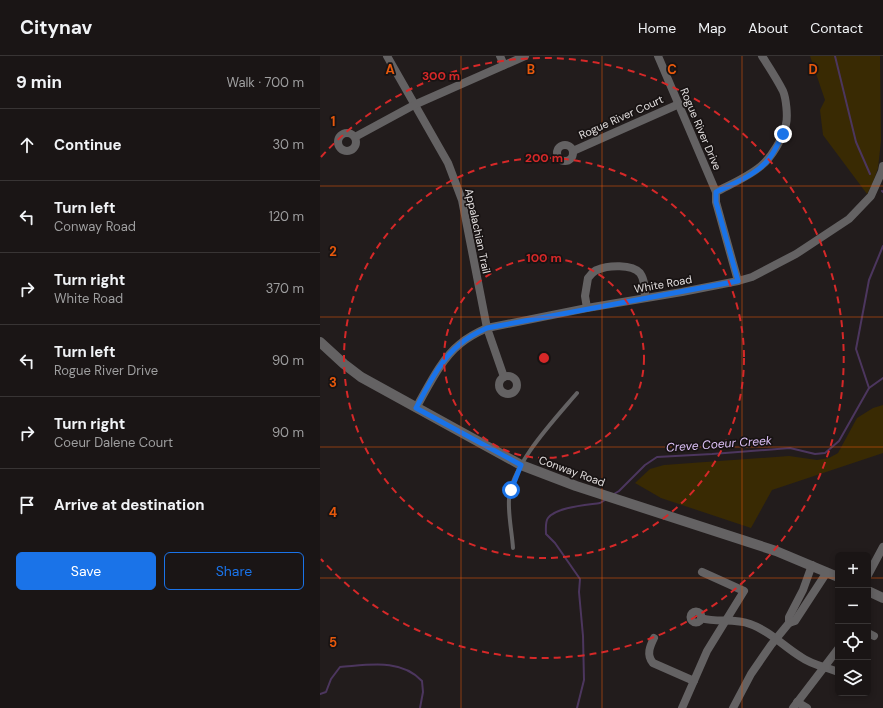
<!DOCTYPE html>
<meta charset="utf-8">
<style>
:root{--surface:#1a1515;--page:#272222;--text:#f1f3f6;--muted:#9f9fa0;--line:#383434;--accent:#1a73e8}
body{margin:0;font-family:"DM Sans",sans-serif;background:var(--page);color:var(--text)}
.controls{position:absolute;right:12px;bottom:12px;display:grid;overflow:hidden;border-radius:6px;box-shadow:0 2px 6px #0003}
.controls button{width:36px;height:36px;display:grid;place-items:center;padding:0;border:0;border-bottom:1px solid var(--line);background:var(--surface);color:var(--text);font:20px sans-serif}
.stop{position:absolute;width:12px;height:12px;margin:-9px;border:3px solid #1a73e8;border-radius:50%;background:#fff}
.stop.end{background:#1a73e8;border-color:#fff;box-shadow:0 1px 4px #0008}
.list{margin:0;padding:0;list-style:none}
h2{display:flex;justify-content:space-between;align-items:center;height:52px;margin:0;padding:0 16px;font-size:17px}
h2 small{font-size:13px;font-weight:400;color:var(--muted)}
.list li{display:grid;grid-template-columns:26px 1fr auto;gap:12px;align-items:center;box-sizing:border-box;height:72px;padding:0 16px;border-top:1px solid var(--line)}
.list b{display:block;font-size:15px;white-space:nowrap}
.list p{margin:0;font-size:13px;white-space:nowrap;color:var(--muted)}
.list em{font-size:13px;font-style:normal;color:var(--muted)}
.actions{display:flex;gap:8px;padding:12px 16px}
.actions a{flex:1;padding:9px 0;border:1px solid var(--accent);border-radius:6px;text-align:center;font-size:14px;color:var(--accent)}
.actions .main{background:var(--accent);color:#fff}
.icon{flex:none;width:22px;height:22px;fill:none;stroke:currentColor;stroke-width:2;stroke-linecap:round;stroke-linejoin:round}
.map{position:relative;flex:none;width:563px;height:652px;overflow:hidden}
header{display:flex;align-items:center;gap:24px;box-sizing:border-box;height:56px;padding:0 20px;background:var(--surface);border-bottom:1px solid var(--line)}
header strong{font-size:19px}
nav{display:flex;gap:22px;margin-inline-start:auto;font-size:14px}
main{display:flex}
aside{flex:1;background:var(--surface)}
.map>svg:first-child{display:block}
.green{fill:#392a03}
.lines{fill:none;stroke-linecap:round;stroke-linejoin:round}
.stream{stroke:#4c365e;stroke-width:2}
.service{stroke:#646263;stroke-width:4}
.minor{stroke:#646263;stroke-width:8}
.tertiary{stroke:#646263;stroke-width:10}
.route{stroke:#1a73e8;stroke-width:5}
.grid{fill:none;stroke:#e8590c;stroke-width:1;stroke-opacity:0.55}
.ring{fill:none;stroke:#d62828;stroke-width:2;stroke-dasharray:7 5}
.labels{text-anchor:middle;stroke-width:3.5;stroke-linejoin:round;paint-order:stroke}
.street-label{font-size:11px;fill:#e2dede;stroke:#181313}
.water-label{font-size:12px;font-style:italic;fill:#dec2f9;stroke:#181313}
.grid-label{font-size:13px;text-anchor:middle;font-weight:bold;fill:#e8590c;stroke:#181313;stroke-width:3.5;stroke-linejoin:round;paint-order:stroke}
.centre{fill:#d62828;stroke:#181313;stroke-width:2}
.ring-label{font-size:12px;text-anchor:middle;font-weight:bold;fill:#d62828;stroke:#181313;stroke-width:3.5;stroke-linejoin:round;paint-order:stroke}
</style>
<header>
<strong>Citynav</strong>
<nav><a>Home</a><a>Map</a><a>About</a><a>Contact</a></nav>
</header>
<main>
<aside>
<h2>9 min<small>Walk · 700 m</small></h2>
<ul class="list">
<li><svg class="icon" aria-label="ahead" viewBox="0 0 24 24"><path d="M12 20V5M6 11l6-6 6 6"/></svg><div><b>Continue</b></div><em>30 m</em></li>
<li><svg class="icon" aria-label="left" viewBox="0 0 24 24"><path d="M17 20v-9H6M10 6l-5 5 5 5"/></svg><div><b>Turn left</b><p>Conway Road</p></div><em>120 m</em></li>
<li><svg class="icon" aria-label="right" viewBox="0 0 24 24"><path d="M7 20v-9h11M14 6l5 5-5 5"/></svg><div><b>Turn right</b><p>White Road</p></div><em>370 m</em></li>
<li><svg class="icon" aria-label="left" viewBox="0 0 24 24"><path d="M17 20v-9H6M10 6l-5 5 5 5"/></svg><div><b>Turn left</b><p>Rogue River Drive</p></div><em>90 m</em></li>
<li><svg class="icon" aria-label="right" viewBox="0 0 24 24"><path d="M7 20v-9h11M14 6l5 5-5 5"/></svg><div><b>Turn right</b><p>Coeur Dalene Court</p></div><em>90 m</em></li>
<li><svg class="icon" aria-label="arrive" viewBox="0 0 24 24"><path d="M6 21V4h12l-3 4 3 4H6"/></svg><div><b>Arrive at destination</b></div></li>
</ul>
<div class="actions"><a class="main">Save</a><a>Share</a></div>
</aside>
<div class="map">
<svg width="563" height="652" viewBox="0 0 563 652">
<rect width="100%" height="100%" fill="#221c1c"/>
<g class="green">
<path d="M 490,0 L 560,0 L 561,85 L 558,112 L 552,129 L 547,138 L 503,79 L 500,54 L 505,44 Z"/>
<path d="M 563,349 L 563,397 L 452,434 L 431,472 L 341,442 L 315,427 L 330,413 L 344,409 L 469,400 L 497,404 L 509,402 L 518,397 L 537,362 L 553,352 Z"/>
</g>
<g class="lines">
<g class="stream">
<path d="M 515,0 L 536,86 L 550,118"/>
<path d="M 562,135 L 563,136"/>
<path d="M 549,332 L 536,293 L 549,224 L 563,190"/>
<path d="M 294,438 L 299,435 L 325,409 L 337,401 L 392,398 L 470,392 L 495,398 L 505,397 L 519,385 L 549,332 L 563,322"/>
<path d="M 0,638 L 6,636 L 11,623 L 20,611 C 48,609 81,602 102,625 L 103,636 L 100,652"/>
<path d="M 257,652 L 264,624 L 263,580 L 259,536 L 260,523 L 235,487 L 226,478 C 226,473 225,466 228,462 C 236,451 267,449 280,447 L 285,444"/>
</g>
<path class="service" d="M 193,492 C 192,476 188,459 189,443 C 191,409 235,363 257,337"/>
<g class="minor">
<path d="M 67,0 L 128,107 L 142,144 L 167,272 L 184,321"/>
<path d="M 180,0 L 184,9"/>
<path d="M 338,0 L 396,136 L 396,146 L 418,225"/>
<circle cx="27" cy="86" r="9"/>
<path d="M 35,81 L 94,49 L 205,0"/>
<circle cx="245" cy="97" r="8"/>
<path d="M 253,95 L 359,48"/>
<path d="M 396,136 C 411,128 428,121 441,110 C 452,101 463,82 466,68 C 468,60 466,42 463,35 C 457,23 449,11 442,0"/>
<path d="M 267,252 L 265,240 L 268,222 C 271,219 273,215 277,214 C 288,209 312,208 320,217 C 325,224 325,234 325,242"/>
<circle cx="188" cy="329" r="9"/>
<path d="M 96,352 C 108,331 121,303 140,288 C 148,281 158,276 167,272 L 267,252 L 362,236 L 418,225 L 432,221 L 476,198 L 529,163 L 551,140 L 562,115 L 563,110"/>
<path d="M 548,519 L 563,491"/>
<circle cx="376" cy="561" r="5.5"/>
<path d="M 381,562 C 397,567 414,562 430,568 C 450,575 463,590 481,601 C 492,609 506,611 518,616"/>
<path d="M 469,567 L 469,561 L 483,534 L 492,509"/>
<path d="M 548,577 L 554,580"/>
<path d="M 334,582 C 330,590 326,599 333,607 L 374,625"/>
<path d="M 477,646 L 487,652"/>
<path d="M 362,652 L 387,595 L 424,535 L 382,516"/>
<path d="M 413,652 L 431,618 L 451,589 L 469,567 L 475,565 L 507,516"/>
<path d="M 473,652 L 518,593"/>
</g>
<g class="tertiary">
<path d="M 0,286 L 24,308 L 41,321 L 201,409 L 256,430 L 456,495 L 518,521"/>
<path d="M 548,535 L 563,542"/>
</g>
</g>
<g class="lines">
<path class="route" d="M 191,434 L 201,409 L 96,352 C 108,330 120,304 140,288 C 148,281 158,276 167,272 L 418,225 L 396,146 L 396,136 C 414,127 439,118 451,100 C 456,93 459,85 463,78"/>
</g>
<path class="grid" d="M 141,0 L 141,652M 282,0 L 282,652M 422,0 L 422,652M 0,130 L 563,130M 0,261 L 563,261M 0,391 L 563,391M 0,522 L 518,522M 548,522 L 563,522"/>
<g class="ring">
<circle cx="224" cy="302" r="100"/>
<circle cx="224" cy="302" r="200"/>
<path d="M1 101A300 300 0 1 1 1 503"/>
</g>
<g class="labels">
<g class="street-label">
<text transform="translate(301 61) rotate(-24)" y="4">Rogue River Court</text>
<text transform="translate(381 73) rotate(67)" y="4">Rogue River Drive</text>
<text transform="translate(158 175) rotate(78)" y="4">Appalachian Trail</text>
<text transform="translate(343 228) rotate(-10)" y="4">White Road</text>
<text transform="translate(252 415) rotate(20)" y="4">Conway Road</text>
</g>
<g class="water-label">
<text transform="translate(399 388) rotate(-4)" y="4">Creve Coeur Creek</text>
</g>
</g>
<g class="grid-label">
<text x="70" y="18">A</text>
<text x="211" y="18">B</text>
<text x="352" y="18">C</text>
<text x="493" y="18">D</text>
<text x="13" y="70">1</text>
<text x="13" y="200">2</text>
<text x="13" y="331">3</text>
<text x="13" y="461">4</text>
<text x="13" y="591">5</text>
</g>
<circle cx="224" cy="302" r="6" class="centre"/>
<g class="ring-label">
<text x="121" y="24">300 m</text>
<text x="224" y="106">200 m</text>
<text x="224" y="206">100 m</text>
</g>
</svg>
<div class="controls">
<button>+</button>
<button>−</button>
<button><svg class="icon" aria-label="locate" viewBox="0 0 24 24"><circle cx="12" cy="12" r="6"/><path d="M12 2v4M12 18v4M2 12h4M18 12h4"/></svg></button>
<button><svg class="icon" aria-label="layers" viewBox="0 0 24 24"><path d="M12 4l9 5-9 5-9-5zM3 14l9 5 9-5"/></svg></button>
</div>
<div class="stop" style="left:191px;top:434px"></div>
<div class="stop end" style="left:463px;top:78px"></div>
</div>
</main>
